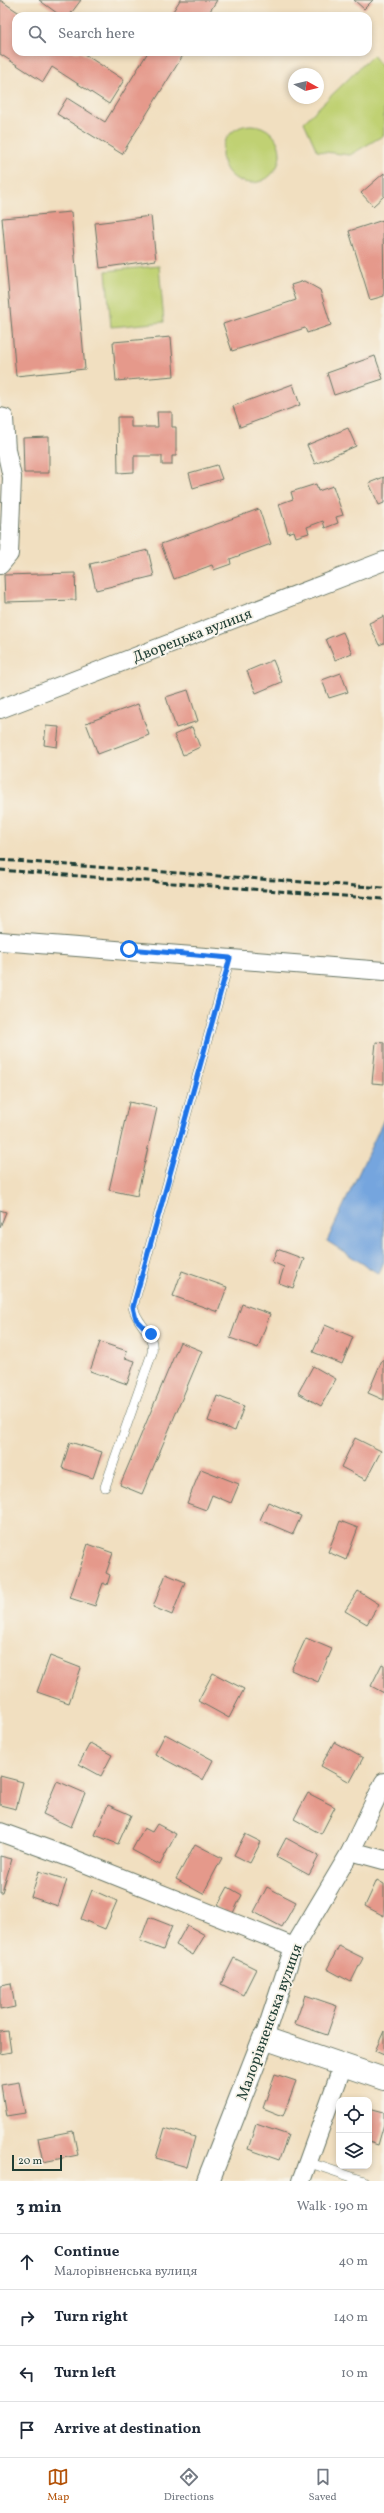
<!DOCTYPE html>
<meta charset="utf-8">
<style>
:root{--surface:#fff;--page:#f6f6f7;--text:#1f2937;--muted:#747a83;--line:#e0e1e3;--accent:#b45309}
body{margin:0;font-family:Vollkorn,serif;background:var(--page);color:var(--text)}
.controls{position:absolute;right:12px;bottom:12px;display:grid;overflow:hidden;border-radius:8px;box-shadow:0 2px 6px #0003}
.controls button{width:36px;height:36px;display:grid;place-items:center;padding:0;border:0;border-bottom:1px solid var(--line);background:var(--surface);color:var(--text);font:20px sans-serif}
.compass{position:absolute;left:288px;top:68px;width:36px;height:36px;border-radius:50%;background:var(--surface);box-shadow:0 2px 6px #0003;rotate:98deg}
.scale{position:absolute;left:12px;bottom:10px;width:50px;box-sizing:border-box;padding-left:4px;border:2px solid #1f3d34;border-top:0;font-size:11px;line-height:14px;white-space:nowrap;color:#1f3d34;-webkit-text-stroke:3px #f7f3e8;paint-order:stroke}
.stop{position:absolute;width:12px;height:12px;margin:-9px;border:3px solid #1a73e8;border-radius:50%;background:#fff}
.stop.end{background:#1a73e8;border-color:#fff;box-shadow:0 1px 4px #0008}
.list{margin:0;padding:0;list-style:none}
h2{display:flex;justify-content:space-between;align-items:center;height:52px;margin:0;padding:0 16px;font-size:17px}
h2 small{font-size:13px;font-weight:400;color:var(--muted)}
.list li{display:grid;grid-template-columns:26px 1fr auto;gap:12px;align-items:center;box-sizing:border-box;height:56px;padding:0 16px;border-top:1px solid var(--line)}
.list b{display:block;font-size:15px;white-space:nowrap}
.list p{margin:0;font-size:13px;white-space:nowrap;color:var(--muted)}
.list em{font-size:13px;font-style:normal;color:var(--muted)}
.icon{flex:none;width:22px;height:22px;fill:none;stroke:currentColor;stroke-width:2;stroke-linecap:round;stroke-linejoin:round}
.map{position:relative;flex:none;width:384px;height:2181px;overflow:hidden}
.search{position:absolute;background:var(--surface);box-shadow:0 2px 6px #0003;left:12px;right:12px;top:12px;height:44px;display:flex;align-items:center;gap:10px;box-sizing:border-box;padding:0 14px;border-radius:12px;color:var(--muted);font-size:15px}
.sheet{height:276px;background:var(--surface)}
nav{display:flex;justify-content:space-around;align-items:center;box-sizing:border-box;height:56px;border-top:1px solid var(--line);background:var(--surface);font-size:11px;color:var(--muted)}
nav a{display:grid;justify-items:center;gap:2px}
nav .on{color:var(--accent)}
.map>svg:first-child{display:block}
.green{fill:#c0d173;stroke:#708754}
.water{fill:#74a5de;stroke:#4a7189}
.building{fill:#e5998b}
.lines{fill:none;stroke-linecap:round;stroke-linejoin:round}
.service-casing{stroke:#687665;stroke-width:10}
.minor-casing{stroke:#687665;stroke-width:20}
.tertiary-casing{stroke:#687665;stroke-width:24}
.service{stroke:#fff;stroke-width:9}
.minor{stroke:#fff;stroke-width:18}
.tertiary{stroke:#fff;stroke-width:22}
.rail{stroke:#1f3d34;stroke-width:3;stroke-dasharray:6 3;stroke-linecap:butt}
.route{stroke:#1a73e8;stroke-width:5}
.labels{text-anchor:middle;stroke-width:3.5;stroke-linejoin:round;paint-order:stroke}
.street-label{font-size:15px;fill:#1f3d34;stroke:#f7f3e8}
</style>
<div class="map">
<svg width="384" height="2181" viewBox="0 0 384 2181">
<rect width="100%" height="100%" fill="#f7f3e8"/>
<filter id="ink" filterUnits="userSpaceOnUse"><feTurbulence type="fractalNoise" baseFrequency=".025" numOctaves="2"/><feDisplacementMap in="SourceGraphic" scale="8" xChannelSelector="R" yChannelSelector="G"/><feConvolveMatrix kernelMatrix="1 2 1 2 8 2 1 2 1" color-interpolation-filters="sRGB"/></filter>
<filter id="wash" filterUnits="userSpaceOnUse"><feTurbulence type="fractalNoise" baseFrequency=".012" numOctaves="4" result="noise"/><feDisplacementMap in="SourceGraphic" scale="16" xChannelSelector="R" yChannelSelector="G"/><feGaussianBlur stdDeviation="0.9" result="paint"/><feColorMatrix in="noise" values="0 0 0 0 0 0 0 0 0 0 0 0 0 0 0 0 0 1.4 0 .05"/><feComposite in="paint" operator="in"/></filter>
<g filter="url(#wash)">
<rect width="100%" height="100%" fill="#f1dfc0"/>
<g class="green">
<path d="M 373,55 L 384,69 L 384,135 L 350,155 L 317,151 L 304,122 Z"/>
<circle cx="251" cy="154" r="29"/>
<path d="M 159,266 L 164,322 L 111,327 L 106,271 Z"/>
</g>
<path class="water" d="M 384,1119 L 384,1261 L 379,1274 L 327,1241 Z"/>
<g id="blocks">
<g class="building">
<path d="M 0,0 L 24,16 L 16,16 L 16,52 L 81,52 L 124,80 L 109,104 L 52,67 L 43,82 L 0,54 Z"/>
<path d="M 39,0 L 81,0 L 69,16 L 61,16 Z"/>
<path d="M 180,0 L 217,0 L 207,16 L 170,16 Z"/>
<path d="M 354,0 L 373,0 L 364,9 Z"/>
<path d="M 148,52 L 185,52 L 122,154 L 57,114 L 67,98 L 105,122 Z"/>
<path d="M 384,173 L 384,196 L 373,206 L 361,193 Z"/>
<path d="M 71,212 L 85,369 L 16,376 L 2,218 Z"/>
<path d="M 151,216 L 156,260 L 100,268 L 95,223 Z"/>
<path d="M 383,220 L 384,296 L 370,300 L 349,231 Z"/>
<path d="M 304,281 L 320,290 L 331,325 L 307,333 L 305,328 L 232,351 L 223,324 L 296,300 L 291,285 Z"/>
<path d="M 171,337 L 174,376 L 116,381 L 113,342 Z"/>
<path d="M 375,356 L 383,379 L 334,395 L 327,373 Z"/>
<path d="M 293,384 L 300,405 L 240,427 L 233,406 Z"/>
<path d="M 157,412 L 172,412 L 172,427 L 176,427 L 176,456 L 172,456 L 172,465 L 162,465 L 162,456 L 134,456 L 134,472 L 118,473 L 117,417 L 131,417 L 131,427 L 158,427 Z"/>
<path d="M 348,428 L 356,446 L 315,464 L 307,445 Z"/>
<path d="M 49,437 L 49,473 L 24,473 L 23,438 Z"/>
<path d="M 217,465 L 222,479 L 193,488 L 189,473 Z"/>
<path d="M 384,477 L 384,503 L 379,505 L 369,483 Z"/>
<path d="M 316,484 L 318,491 L 333,486 L 343,515 L 336,517 L 338,523 L 325,528 L 323,521 L 307,527 L 309,533 L 296,537 L 294,531 L 288,533 L 279,504 L 293,499 L 291,492 Z"/>
<path d="M 259,509 L 271,544 L 230,559 L 231,564 L 214,570 L 212,565 L 174,579 L 161,544 Z"/>
<path d="M 148,550 L 154,576 L 96,590 L 90,564 Z"/>
<path d="M 75,573 L 76,600 L 5,602 L 4,575 Z"/>
<path d="M 384,616 L 384,643 L 379,645 L 369,623 Z"/>
<path d="M 343,632 L 352,653 L 335,660 L 326,639 Z"/>
<path d="M 273,660 L 282,682 L 256,693 L 247,671 Z"/>
<path d="M 341,673 L 348,692 L 329,698 L 322,680 Z"/>
<path d="M 188,690 L 198,721 L 176,728 L 166,697 Z"/>
<path d="M 138,704 L 149,735 L 98,754 L 86,723 Z"/>
<path d="M 46,726 L 59,727 L 57,747 L 44,745 Z"/>
<path d="M 192,727 L 200,747 L 183,755 L 174,735 Z"/>
<path d="M 376,1042 L 384,1043 L 384,1084 L 372,1083 Z"/>
<path d="M 129,1102 L 157,1108 L 137,1196 L 109,1190 Z"/>
<path d="M 0,1210 L 6,1212 L 0,1227 Z"/>
<path d="M 277,1249 L 304,1259 L 293,1288 L 279,1283 L 284,1267 L 272,1262 Z"/>
<path d="M 182,1271 L 227,1287 L 218,1312 L 173,1296 Z"/>
<path d="M 242,1304 L 270,1314 L 258,1348 L 230,1338 Z"/>
<path d="M 325,1325 L 353,1337 L 342,1364 L 313,1352 Z"/>
<path d="M 100,1342 L 127,1351 L 125,1358 L 135,1361 L 127,1384 L 90,1371 Z"/>
<path d="M 180,1342 L 202,1351 L 142,1494 L 120,1485 Z"/>
<path d="M 382,1360 L 384,1361 L 384,1400 L 368,1393 Z"/>
<path d="M 313,1366 L 336,1379 L 321,1406 L 298,1393 Z"/>
<path d="M 217,1396 L 244,1406 L 235,1431 L 208,1421 Z"/>
<path d="M 355,1438 L 381,1451 L 366,1480 L 341,1467 Z"/>
<path d="M 70,1442 L 102,1452 L 93,1478 L 62,1468 Z"/>
<path d="M 201,1469 L 239,1484 L 231,1503 L 212,1495 L 206,1510 L 187,1503 Z"/>
<path d="M 268,1502 L 301,1516 L 293,1534 L 260,1520 Z"/>
<path d="M 340,1521 L 358,1528 L 346,1560 L 328,1552 Z"/>
<path d="M 88,1544 L 113,1553 L 106,1573 L 110,1575 L 107,1585 L 103,1583 L 95,1606 L 70,1598 Z"/>
<path d="M 166,1574 L 185,1582 L 172,1615 L 153,1607 Z"/>
<path d="M 358,1591 L 379,1604 L 367,1624 L 345,1611 Z"/>
<path d="M 306,1638 L 332,1649 L 318,1682 L 291,1670 Z"/>
<path d="M 50,1656 L 81,1668 L 69,1703 L 37,1692 Z"/>
<path d="M 382,1664 L 384,1665 L 384,1693 L 371,1686 Z"/>
<path d="M 213,1673 L 244,1689 L 229,1718 L 198,1701 Z"/>
<path d="M 165,1734 L 213,1760 L 203,1780 L 155,1754 Z"/>
<path d="M 334,1742 L 363,1758 L 350,1782 L 321,1766 Z"/>
<path d="M 90,1743 L 112,1755 L 101,1776 L 79,1764 Z"/>
<path d="M 0,1776 L 23,1782 L 16,1809 L 0,1805 Z"/>
<path d="M 57,1781 L 85,1793 L 71,1827 L 43,1814 Z"/>
<path d="M 308,1793 L 335,1807 L 321,1834 L 294,1819 Z"/>
<path d="M 108,1805 L 131,1815 L 118,1844 L 95,1835 Z"/>
<path d="M 157,1824 L 176,1834 L 160,1865 L 132,1850 L 144,1828 L 152,1832 Z"/>
<path d="M 245,1834 L 261,1842 L 250,1863 L 234,1855 Z"/>
<path d="M 286,1838 L 319,1856 L 309,1875 L 276,1857 Z"/>
<path d="M 195,1844 L 222,1858 L 203,1894 L 176,1879 Z"/>
<path d="M 0,1856 L 12,1859 L 2,1892 L 0,1892 Z"/>
<path d="M 39,1871 L 67,1880 L 58,1906 L 31,1897 Z"/>
<path d="M 377,1880 L 384,1884 L 384,1916 L 365,1906 Z"/>
<path d="M 228,1887 L 242,1895 L 232,1915 L 217,1907 Z"/>
<path d="M 267,1887 L 296,1902 L 282,1927 L 254,1912 Z"/>
<path d="M 92,1890 L 117,1901 L 105,1929 L 81,1919 Z"/>
<path d="M 149,1917 L 172,1926 L 163,1950 L 140,1941 Z"/>
<path d="M 187,1925 L 205,1935 L 193,1955 L 176,1945 Z"/>
<path d="M 339,1946 L 363,1958 L 351,1982 L 327,1969 Z"/>
<path d="M 234,1958 L 256,1969 L 243,1995 L 221,1984 Z"/>
<path d="M 11,1983 L 15,2007 L 0,2010 L 0,1985 Z"/>
<path d="M 305,1995 L 337,2006 L 327,2035 L 295,2024 Z"/>
<path d="M 8,2031 L 11,2052 L 0,2054 L 0,2032 Z"/>
<path d="M 384,2031 L 384,2055 L 375,2051 Z"/>
<path d="M 275,2074 L 296,2081 L 283,2116 L 263,2108 Z"/>
<path d="M 19,2082 L 25,2113 L 6,2116 L 1,2085 Z"/>
<path d="M 369,2108 L 384,2112 L 384,2124 L 378,2145 L 369,2142 Z"/>
<path d="M 256,2124 L 288,2135 L 279,2160 L 248,2149 Z"/>
<path d="M 165,2128 L 195,2137 L 187,2167 L 156,2158 Z"/>
<path d="M 73,2131 L 78,2155 L 43,2162 L 38,2138 Z"/>
</g>
</g>
</g>
<g filter="url(#ink)">
<use href="#blocks" fill-opacity="0" stroke="#687665" stroke-width="1"/>
<g class="lines">
<defs>
<g id="service">
<path d="M 105,1487 L 152,1353 C 155,1331 138,1327 133,1307 L 230,958"/>
<path d="M 307,2162 L 364,2181"/>
</g>
<g id="minor">
<path d="M 0,417 L 4,418 L 6,450 L 12,477 L 9,554 L 0,565"/>
<path d="M 0,709 L 384,561"/>
<path d="M 0,941 L 384,971"/>
<path d="M 0,1832 L 74,1859 L 294,1947"/>
<path d="M 351,1851 L 384,1860"/>
<path d="M 264,2038 L 294,1947 L 351,1851 L 384,1782"/>
<path d="M 301,2181 L 343,2065"/>
</g>
<path id="tertiary" d="M 208,2181 L 264,2038 L 384,2079"/>
</defs>
<use href="#service" class="service-casing"/>
<use href="#minor" class="minor-casing"/>
<use href="#tertiary" class="tertiary-casing"/>
<use href="#service" class="service"/>
<use href="#minor" class="minor"/>
<use href="#tertiary" class="tertiary"/>
<g class="rail">
<path d="M 0,860 L 384,888"/>
<path d="M 0,870 L 384,899"/>
</g>
</g>
</g>
<g class="lines" filter="url(#ink)">
<path class="route" d="M 129,949 L 230,958 L 133,1307 L 136,1319 L 151,1334"/>
</g>
<g class="labels">
<g class="street-label">
<text transform="translate(192 635) rotate(-21)" y="5">Дворецька вулиця</text>
<text transform="translate(269 2022) rotate(-70)" y="5">Малорівненська вулиця</text>
</g>
</g>
</svg>
<div class="controls">
<button><svg class="icon" aria-label="locate" viewBox="0 0 24 24"><circle cx="12" cy="12" r="6"/><path d="M12 2v4M12 18v4M2 12h4M18 12h4"/></svg></button>
<button><svg class="icon" aria-label="layers" viewBox="0 0 24 24"><path d="M12 4l9 5-9 5-9-5zM3 14l9 5 9-5"/></svg></button>
</div>
<svg class="compass" viewBox="-18 -18 36 36"><path d="M0-13l5 13h-10z" fill="#e53935"/><path d="M0 13l5-13h-10z" fill="#747a83"/></svg>
<div class="scale">20 m</div>
<div class="stop" style="left:129px;top:949px"></div>
<div class="stop end" style="left:151px;top:1334px"></div>
<div class="search"><svg class="icon" aria-label="search" viewBox="0 0 24 24"><circle cx="10" cy="10" r="6"/><path d="M15 15l6 6"/></svg>Search here</div>
</div>
<section class="sheet">
<h2>3 min<small>Walk · 190 m</small></h2>
<ul class="list">
<li><svg class="icon" aria-label="ahead" viewBox="0 0 24 24"><path d="M12 20V5M6 11l6-6 6 6"/></svg><div><b>Continue</b><p>Малорівненська вулиця</p></div><em>40 m</em></li>
<li><svg class="icon" aria-label="right" viewBox="0 0 24 24"><path d="M7 20v-9h11M14 6l5 5-5 5"/></svg><div><b>Turn right</b></div><em>140 m</em></li>
<li><svg class="icon" aria-label="left" viewBox="0 0 24 24"><path d="M17 20v-9H6M10 6l-5 5 5 5"/></svg><div><b>Turn left</b></div><em>10 m</em></li>
<li><svg class="icon" aria-label="arrive" viewBox="0 0 24 24"><path d="M6 21V4h12l-3 4 3 4H6"/></svg><div><b>Arrive at destination</b></div></li>
</ul>
</section>
<nav>
<a class="on"><svg class="icon" aria-label="map" viewBox="0 0 24 24"><path d="M3 6l6-2 6 2 6-2v14l-6 2-6-2-6 2zM9 4v14M15 6v14"/></svg>Map</a>
<a><svg class="icon" aria-label="directions" viewBox="0 0 24 24"><path d="M12 3l9 9-9 9-9-9zM9 14v-3h6M13 9l2 2-2 2"/></svg>Directions</a>
<a><svg class="icon" aria-label="saved" viewBox="0 0 24 24"><path d="M7 4h10v16l-5-4-5 4z"/></svg>Saved</a>
</nav>
